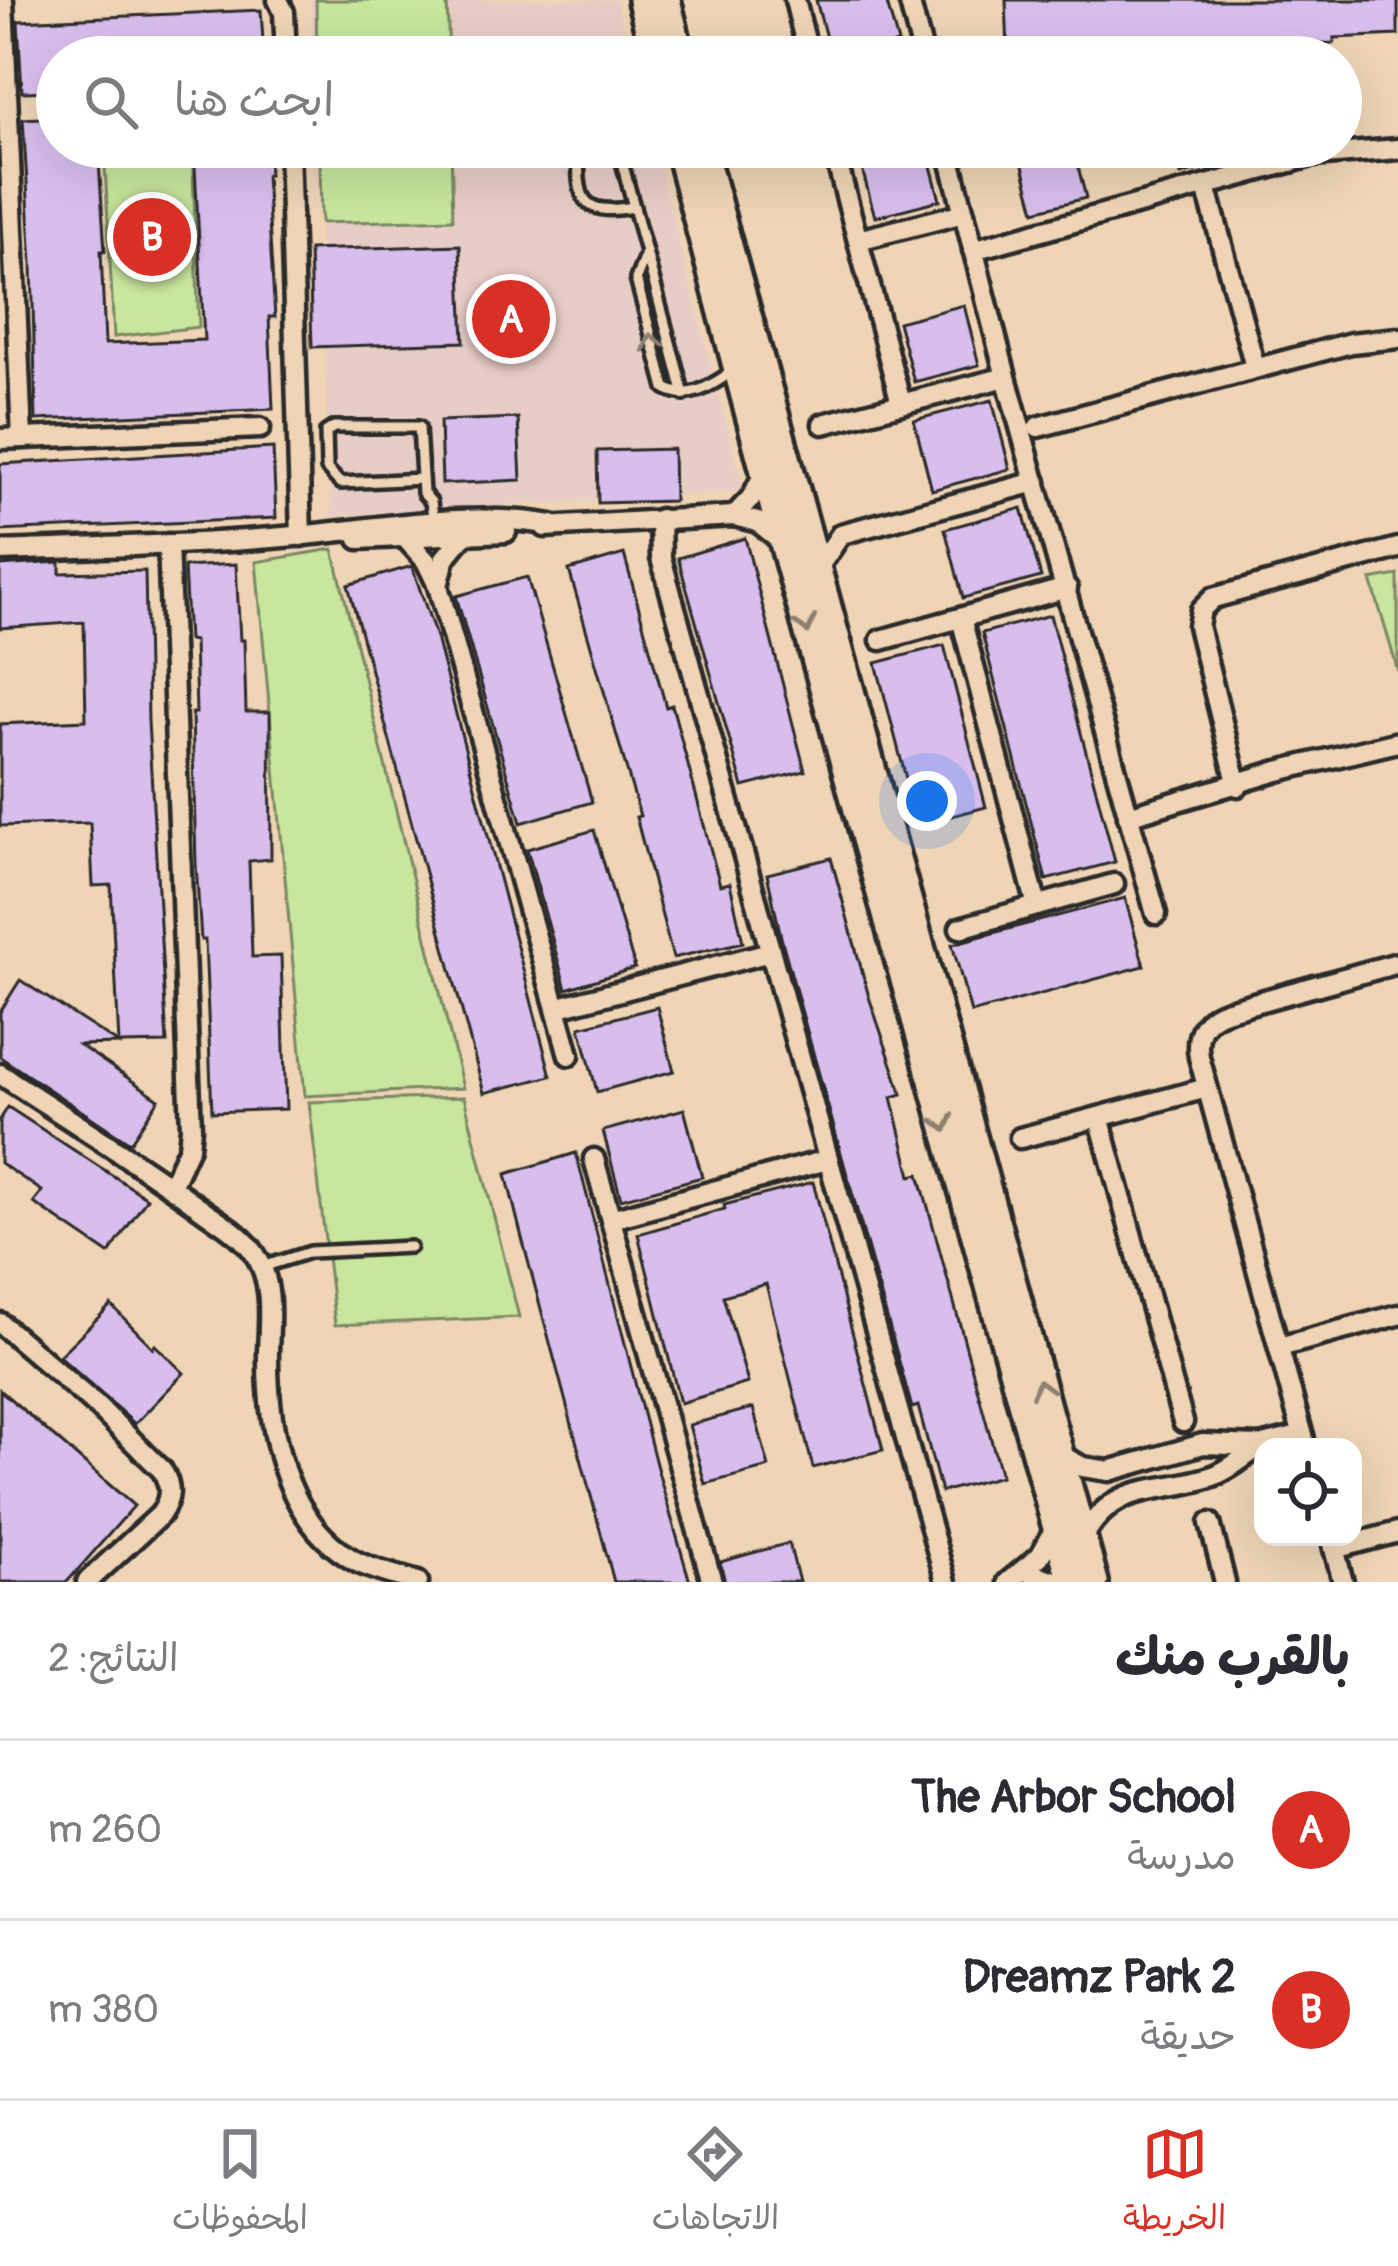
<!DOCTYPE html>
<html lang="ar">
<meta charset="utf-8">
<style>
:root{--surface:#fff;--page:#f2f2f3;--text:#2b2b33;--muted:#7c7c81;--line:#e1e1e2;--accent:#d93025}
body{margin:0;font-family:Pangolin,"Playpen Sans Arabic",sans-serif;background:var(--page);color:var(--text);direction:rtl}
.controls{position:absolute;right:36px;bottom:36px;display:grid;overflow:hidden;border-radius:24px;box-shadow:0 12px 48px #0002}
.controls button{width:108px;height:108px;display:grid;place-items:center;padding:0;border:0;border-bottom:3px solid var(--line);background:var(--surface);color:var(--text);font:60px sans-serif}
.you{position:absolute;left:927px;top:801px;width:42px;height:42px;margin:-30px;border:9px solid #fff;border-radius:50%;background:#1a73e8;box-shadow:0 0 0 18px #1a73e833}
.badge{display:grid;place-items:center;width:78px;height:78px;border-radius:50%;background:var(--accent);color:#fff;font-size:39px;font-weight:700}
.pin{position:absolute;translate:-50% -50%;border:6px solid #fff;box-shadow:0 3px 12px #0006}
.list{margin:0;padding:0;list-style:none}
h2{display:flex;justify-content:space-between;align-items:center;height:156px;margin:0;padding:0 48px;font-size:51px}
h2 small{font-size:39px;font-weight:400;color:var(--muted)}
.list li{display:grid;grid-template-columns:78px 1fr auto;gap:36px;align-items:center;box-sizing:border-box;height:180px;padding:0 48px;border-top:3px solid var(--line)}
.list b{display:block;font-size:45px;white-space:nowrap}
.list p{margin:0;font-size:39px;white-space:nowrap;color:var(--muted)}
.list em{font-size:39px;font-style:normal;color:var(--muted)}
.icon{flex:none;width:66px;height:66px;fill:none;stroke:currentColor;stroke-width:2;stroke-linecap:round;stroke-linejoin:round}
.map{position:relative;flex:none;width:1398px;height:1582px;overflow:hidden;direction:ltr}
.search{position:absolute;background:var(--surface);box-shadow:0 12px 48px #0002;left:36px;right:36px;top:36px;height:132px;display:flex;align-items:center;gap:30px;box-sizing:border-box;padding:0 42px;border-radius:66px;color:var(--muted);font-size:45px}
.sheet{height:516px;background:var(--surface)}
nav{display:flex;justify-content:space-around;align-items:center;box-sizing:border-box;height:168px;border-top:3px solid var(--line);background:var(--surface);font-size:33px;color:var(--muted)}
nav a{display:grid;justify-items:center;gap:6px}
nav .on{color:var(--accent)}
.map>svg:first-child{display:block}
.built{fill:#e8cdc6}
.green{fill:#c8e69e;stroke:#7a8864;stroke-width:3}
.building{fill:#d8beed;stroke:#2b2b2b;stroke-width:3}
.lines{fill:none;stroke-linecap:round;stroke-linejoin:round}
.lane-casing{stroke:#2b2b2b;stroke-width:18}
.street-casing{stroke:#2b2b2b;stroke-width:27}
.secondary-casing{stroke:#2b2b2b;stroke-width:36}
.lane{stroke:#efd4b6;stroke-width:9}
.street{stroke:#efd4b6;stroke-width:18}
.secondary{stroke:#efd4b6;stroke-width:27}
.oneway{stroke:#8d8070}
</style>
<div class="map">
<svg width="1398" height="1582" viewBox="0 0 1398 1582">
<rect width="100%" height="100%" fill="#efd4b6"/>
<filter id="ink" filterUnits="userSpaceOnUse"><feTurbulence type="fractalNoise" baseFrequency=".00833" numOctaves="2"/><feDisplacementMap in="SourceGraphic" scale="24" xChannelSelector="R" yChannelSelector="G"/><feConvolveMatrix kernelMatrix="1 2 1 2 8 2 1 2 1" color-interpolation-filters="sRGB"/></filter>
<g filter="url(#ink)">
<g class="built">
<path d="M 311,0 L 616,0 L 630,57 L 313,57 Z"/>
<path d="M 316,147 L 654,147 L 744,491 L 331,516 Z"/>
</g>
<g class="green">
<path d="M 316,0 L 447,0 L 449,57 L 317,57 Z"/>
<path d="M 104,147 L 192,147 L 199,327 L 114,337 Z"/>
<path d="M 320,147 L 451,147 L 453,219 L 321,223 Z"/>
<path d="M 333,549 L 463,1088 L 305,1096 L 256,562 Z"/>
<path d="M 1398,575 L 1398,671 L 1371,580 Z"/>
<path d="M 464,1097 L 519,1317 L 335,1325 L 309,1102 Z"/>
</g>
<g class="building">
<path d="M 816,0 L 886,0 L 898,43 L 847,57 L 831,57 Z"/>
<path d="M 1006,0 L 1398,0 L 1398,35 L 1334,38 L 1334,43 L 1008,51 Z"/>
<path d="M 261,10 L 264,57 L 57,57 L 57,91 L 22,92 L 18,21 Z"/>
<path d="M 57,117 L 57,147 L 98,147 L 105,251 L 101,251 L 105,344 L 204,340 L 194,147 L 268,147 L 269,175 L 266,175 L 275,317 L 269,317 L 273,409 L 36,420 L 32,263 L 23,119 Z"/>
<path d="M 899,147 L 926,147 L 940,200 L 875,217 L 859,158 Z"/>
<path d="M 1018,147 L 1073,147 L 1086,198 L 1035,211 Z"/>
<path d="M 1173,147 L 1226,147 L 1230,161 L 1181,175 Z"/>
<path d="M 460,245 L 464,342 L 312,347 L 309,250 Z"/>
<path d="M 964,305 L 979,365 L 914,382 L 898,322 Z"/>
<path d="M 992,400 L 1010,469 L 932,490 L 914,420 Z"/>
<path d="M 518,418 L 521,480 L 442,484 L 440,421 Z"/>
<path d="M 273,448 L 276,518 L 0,531 L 0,464 Z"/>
<path d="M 673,449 L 674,501 L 598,503 L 597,451 Z"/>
<path d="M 1022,508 L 1041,577 L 963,598 L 945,529 Z"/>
<path d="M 745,538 L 805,771 L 743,787 L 678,558 Z"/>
<path d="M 624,554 L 666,707 L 672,705 L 720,885 L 730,883 L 743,942 L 673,958 L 636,817 L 640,816 L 569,570 Z"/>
<path d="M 60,562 L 60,573 L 145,571 L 148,721 L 167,1043 L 79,1045 L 159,1099 L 130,1143 L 0,1057 L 0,1012 L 20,980 L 119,1044 L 111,885 L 93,886 L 90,823 L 0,826 L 0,724 L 86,720 L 84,622 L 0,628 L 0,566 Z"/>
<path d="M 236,564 L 240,640 L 244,640 L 246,712 L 270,712 L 271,859 L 249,861 L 252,957 L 281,956 L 286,1109 L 212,1112 L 205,940 L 201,940 L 196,864 L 192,713 L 196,713 L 194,641 L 188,640 L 184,567 Z"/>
<path d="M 412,566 L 435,634 L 551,1076 L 484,1093 L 348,585 Z"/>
<path d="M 527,577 L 592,802 L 521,823 L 456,596 Z"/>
<path d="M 1050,615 L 1115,862 L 1046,880 L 982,633 Z"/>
<path d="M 944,645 L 986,807 L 918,825 L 876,663 Z"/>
<path d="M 594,830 L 635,968 L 566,989 L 527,849 Z"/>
<path d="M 831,858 L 869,997 L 902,1094 L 892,1097 L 911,1176 L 919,1174 L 1001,1476 L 941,1492 L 918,1406 L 912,1408 L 782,941 L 767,874 Z"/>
<path d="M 1125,898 L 1144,966 L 971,1013 L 952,944 Z"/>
<path d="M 657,1007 L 674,1071 L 597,1092 L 580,1027 Z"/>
<path d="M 8,1107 L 147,1198 L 109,1254 L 34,1203 L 42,1191 L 0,1163 L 0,1120 Z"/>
<path d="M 684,1109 L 702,1177 L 621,1199 L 603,1131 Z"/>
<path d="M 576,1153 L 657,1468 L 690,1582 L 614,1582 L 522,1238 L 506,1174 Z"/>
<path d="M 813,1182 L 883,1450 L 813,1468 L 766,1284 L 723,1296 L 748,1383 L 680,1403 L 638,1234 L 725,1209 L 724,1205 Z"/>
<path d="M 111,1305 L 153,1348 L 155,1345 L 184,1373 L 135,1424 L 59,1356 Z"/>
<path d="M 0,1390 L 134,1506 L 67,1582 L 0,1582 Z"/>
<path d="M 753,1408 L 769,1467 L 705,1484 L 689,1425 Z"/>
<path d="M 789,1543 L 799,1582 L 725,1582 L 720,1562 Z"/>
</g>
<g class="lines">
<defs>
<g id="lane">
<path d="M 578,147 C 579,196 576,217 634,207"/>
<path d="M 618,147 L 684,395"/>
<path d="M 646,253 L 636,279 L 665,388 C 690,402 712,385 733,371"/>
<path d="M 422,479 L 340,483 L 327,469 L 326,432 L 334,427 L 419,427 L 423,493 L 431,502 L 434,523"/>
<path d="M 262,1267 L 310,1252 L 410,1247"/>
</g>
<g id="street">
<path d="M 278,0 L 284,12 L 286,57"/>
<path d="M 795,0 L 809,57"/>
<path d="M 909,0 L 924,57"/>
<path d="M 3,1 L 22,438"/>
<path d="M 289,147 L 301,536"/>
<path d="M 833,147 L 901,403"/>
<path d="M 947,147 L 1006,377 L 1156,914"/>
<path d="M 1206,186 L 1255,367"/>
<path d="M 858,240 L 964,213"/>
<path d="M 973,250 L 1312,156 L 1398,149"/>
<path d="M 823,424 L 1006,377"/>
<path d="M 1038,427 L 1351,343 L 1398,338"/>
<path d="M 0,439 L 260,428"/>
<path d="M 734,516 L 752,497 L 765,471"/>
<path d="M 660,519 L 661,558 L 946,1582"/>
<path d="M 545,527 L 734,516 L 758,522 L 784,543"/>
<path d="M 359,539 L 506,532"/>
<path d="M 407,540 L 426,561 L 438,586 L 569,1055"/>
<path d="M 168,544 L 191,1128 L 189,1147 L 171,1186"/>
<path d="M 0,551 C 98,547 197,545 295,536 C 378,529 468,510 552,525"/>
<path d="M 816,571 L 841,534 L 1036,482"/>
<path d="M 438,586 L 445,558 L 463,536"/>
<path d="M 961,618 L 1037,906"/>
<path d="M 881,640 L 1067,588"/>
<path d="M 1238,786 L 1198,626 L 1201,610 L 1213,598 L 1398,548"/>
<path d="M 1128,816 L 1278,771 L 1398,742"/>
<path d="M 960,928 L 1114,884"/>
<path d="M 559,1007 L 770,952"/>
<path d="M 0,1074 C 67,1118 134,1160 199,1207 C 218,1221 242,1234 255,1254 C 274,1283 269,1319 268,1352 C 267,1426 283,1523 357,1562 C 376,1571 397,1576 418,1582"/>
<path d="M 1099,1117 L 1183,1422"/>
<path d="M 1020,1138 L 1207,1088"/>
<path d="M 594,1159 L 712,1582"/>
<path d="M 611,1219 L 827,1160"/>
<path d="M 0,1323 L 99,1408 L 162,1470 C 172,1487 171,1499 160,1515 L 87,1582"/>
<path d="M 1279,1347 L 1398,1315"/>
<path d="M 1306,1447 L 1199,1057 C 1195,1034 1203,1019 1225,1011 L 1398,963"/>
<path d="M 1060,1455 L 1083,1467 L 1109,1471 L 1203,1444 L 1260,1446 L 1303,1435"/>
<path d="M 1210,1523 L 1225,1582"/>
<path d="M 1331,1537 L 1343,1582"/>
<path d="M 1083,1538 C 1114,1479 1161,1495 1213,1476 C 1230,1470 1245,1456 1260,1446"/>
<path d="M 1334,1549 L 1398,1532"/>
<path d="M 1024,1571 L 1058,1582"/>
<path d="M 1008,1582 L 1040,1556 L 1056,1527"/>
</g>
<g id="secondary">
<path d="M 642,0 L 656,57"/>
<path d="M 666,0 L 680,57"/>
<path d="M 679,147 L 784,543 L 1072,1582"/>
<path d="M 701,147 L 1094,1582"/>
</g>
</defs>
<use href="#lane" class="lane-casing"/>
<use href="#street" class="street-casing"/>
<use href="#secondary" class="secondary-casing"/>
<use href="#lane" class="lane"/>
<use href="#street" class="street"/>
<use href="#secondary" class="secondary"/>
</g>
<defs><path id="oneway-chevron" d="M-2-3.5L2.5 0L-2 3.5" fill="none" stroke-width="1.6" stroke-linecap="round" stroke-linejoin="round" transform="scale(3)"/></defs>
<g class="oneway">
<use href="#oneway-chevron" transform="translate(652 342) rotate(-105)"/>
<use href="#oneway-chevron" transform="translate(806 625) rotate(75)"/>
<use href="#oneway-chevron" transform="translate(944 1123) rotate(75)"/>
<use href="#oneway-chevron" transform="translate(1041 1388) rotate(-106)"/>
</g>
</g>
</svg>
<div class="controls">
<button><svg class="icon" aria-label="locate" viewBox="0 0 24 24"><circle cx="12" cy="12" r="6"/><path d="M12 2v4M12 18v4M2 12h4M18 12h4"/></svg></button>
</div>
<div class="you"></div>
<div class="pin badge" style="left:511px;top:319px">A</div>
<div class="pin badge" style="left:152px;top:237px">B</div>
<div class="search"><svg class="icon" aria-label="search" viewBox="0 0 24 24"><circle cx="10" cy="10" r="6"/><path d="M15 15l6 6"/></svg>ابحث هنا</div>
</div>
<section class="sheet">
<h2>بالقرب منك<small>النتائج: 2</small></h2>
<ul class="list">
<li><span class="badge">A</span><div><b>The Arbor School</b><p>مدرسة</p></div><em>260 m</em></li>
<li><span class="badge">B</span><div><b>Dreamz Park 2</b><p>حديقة</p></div><em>380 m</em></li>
</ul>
</section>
<nav>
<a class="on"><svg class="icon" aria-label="map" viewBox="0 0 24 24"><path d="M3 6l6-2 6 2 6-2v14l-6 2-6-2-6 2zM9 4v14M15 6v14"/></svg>الخريطة</a>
<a><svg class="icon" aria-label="directions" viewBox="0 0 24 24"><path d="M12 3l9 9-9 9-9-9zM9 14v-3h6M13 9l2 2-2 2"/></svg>الاتجاهات</a>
<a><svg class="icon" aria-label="saved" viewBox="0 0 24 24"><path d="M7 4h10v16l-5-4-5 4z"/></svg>المحفوظات</a>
</nav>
